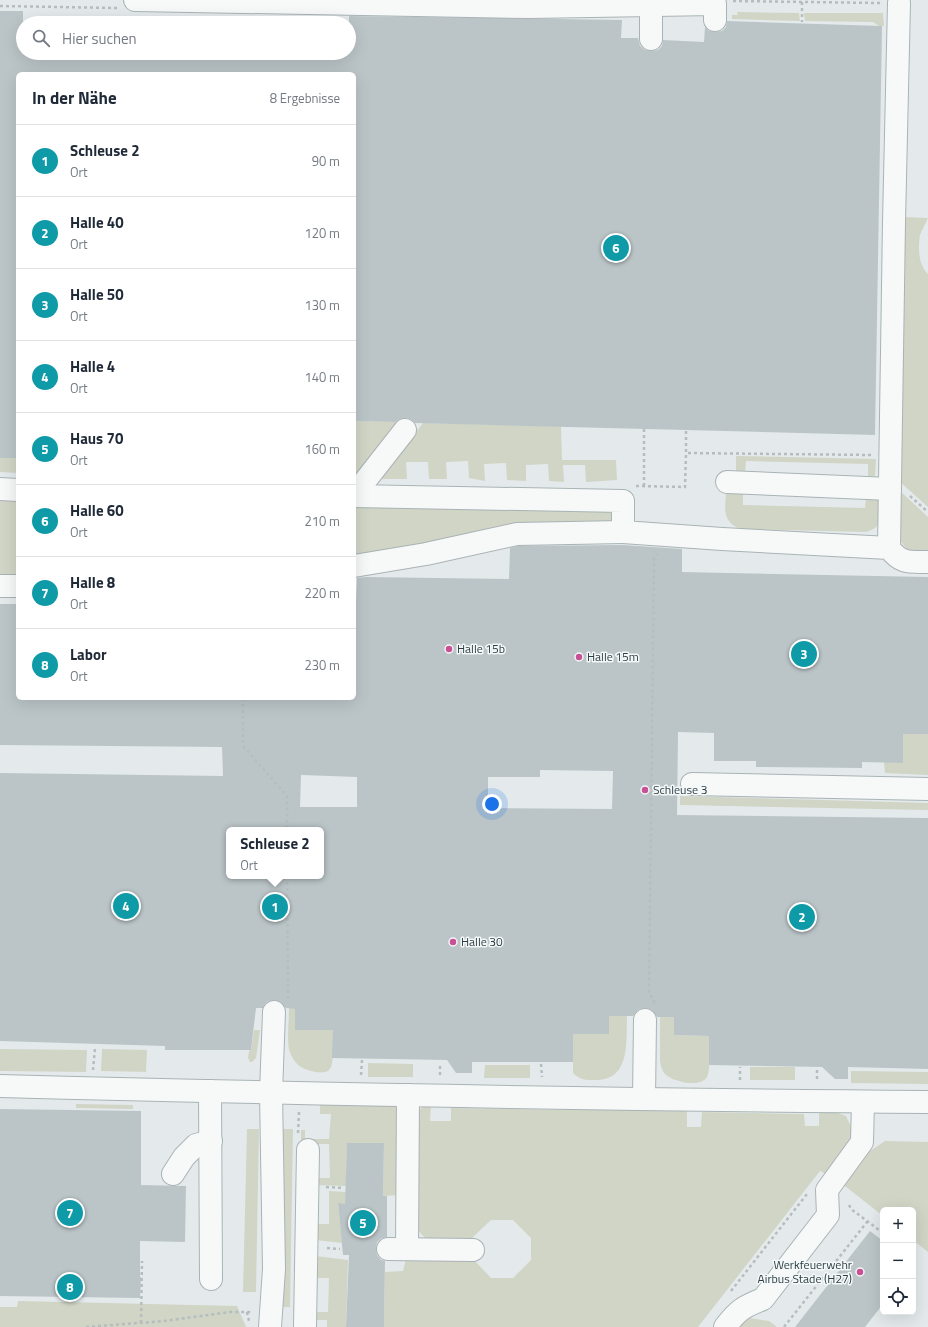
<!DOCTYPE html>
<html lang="de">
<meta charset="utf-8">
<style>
:root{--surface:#fff;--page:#f2f2f3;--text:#1f2937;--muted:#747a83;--line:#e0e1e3;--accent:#ea580c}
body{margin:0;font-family:"Titillium Web",sans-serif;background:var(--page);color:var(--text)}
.controls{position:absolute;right:12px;bottom:12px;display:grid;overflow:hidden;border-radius:6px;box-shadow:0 4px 16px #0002}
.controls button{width:36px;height:36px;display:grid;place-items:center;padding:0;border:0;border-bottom:1px solid var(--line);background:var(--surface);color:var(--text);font:20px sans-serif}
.you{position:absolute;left:492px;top:804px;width:14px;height:14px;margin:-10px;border:3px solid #fff;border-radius:50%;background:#1a73e8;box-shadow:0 0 0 6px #1a73e833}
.badge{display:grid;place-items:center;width:26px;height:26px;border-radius:50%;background:var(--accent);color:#fff;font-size:13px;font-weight:700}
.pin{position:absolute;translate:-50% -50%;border:2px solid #fff;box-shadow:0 1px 4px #0006}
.popup{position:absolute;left:226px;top:827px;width:98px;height:52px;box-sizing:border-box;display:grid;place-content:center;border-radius:6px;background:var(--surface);filter:drop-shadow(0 1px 3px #0005);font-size:13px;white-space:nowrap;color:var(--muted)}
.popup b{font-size:15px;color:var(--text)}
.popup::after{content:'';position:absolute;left:50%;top:100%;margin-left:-8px;border:8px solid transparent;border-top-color:var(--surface)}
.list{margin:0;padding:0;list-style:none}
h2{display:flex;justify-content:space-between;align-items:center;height:52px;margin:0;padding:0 16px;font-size:17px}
h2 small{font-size:13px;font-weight:400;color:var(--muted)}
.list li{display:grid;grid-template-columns:26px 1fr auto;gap:12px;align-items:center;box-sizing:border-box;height:72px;padding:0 16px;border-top:1px solid var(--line)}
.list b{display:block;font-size:15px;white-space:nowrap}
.list p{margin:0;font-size:13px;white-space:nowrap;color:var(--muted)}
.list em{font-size:13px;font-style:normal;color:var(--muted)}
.icon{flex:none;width:22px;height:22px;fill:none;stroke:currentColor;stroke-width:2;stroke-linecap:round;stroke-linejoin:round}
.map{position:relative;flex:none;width:928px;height:1327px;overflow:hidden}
.search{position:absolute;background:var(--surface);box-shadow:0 4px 16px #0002;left:16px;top:16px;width:340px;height:44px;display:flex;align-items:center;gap:10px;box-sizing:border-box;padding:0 14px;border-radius:22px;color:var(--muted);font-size:15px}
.panel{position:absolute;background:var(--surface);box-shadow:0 4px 16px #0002;left:16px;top:72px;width:340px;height:628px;border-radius:6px}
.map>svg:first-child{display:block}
.green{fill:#d0d5c6}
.building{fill:#bbc5c8;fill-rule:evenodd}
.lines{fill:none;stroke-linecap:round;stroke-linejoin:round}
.minor-casing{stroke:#a9b3b5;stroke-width:24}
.path{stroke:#b6bdbf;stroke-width:2.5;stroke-dasharray:3 3;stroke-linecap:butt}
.minor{stroke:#f7f9f9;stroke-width:22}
.poi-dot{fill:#c85196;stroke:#f4f8f8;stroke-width:1.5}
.labels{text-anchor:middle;stroke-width:3;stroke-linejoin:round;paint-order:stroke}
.poi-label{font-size:12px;fill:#2c3e43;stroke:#f4f8f8;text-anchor:start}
</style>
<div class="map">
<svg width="928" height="1327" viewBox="0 0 928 1327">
<rect width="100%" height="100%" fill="#e4eaeb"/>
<g class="green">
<path d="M 737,12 L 799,13 L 800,21 L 732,19 L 732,15 L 738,15 Z"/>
<path d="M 804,13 L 883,13 L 884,26 L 879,26 L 873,22 L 805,21 Z"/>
<path d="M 905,217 L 928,218 C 926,223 922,229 920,235 C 918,247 918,265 928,274 L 928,507 L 899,481 Z"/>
<path d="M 354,421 L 402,422 L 354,478 Z"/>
<path d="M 423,423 L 561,426 L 562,460 L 616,460 L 617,480 L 586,482 L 585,465 L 563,465 L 564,482 L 549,481 L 548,464 L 526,465 L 526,481 L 507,480 L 506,463 L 484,464 L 485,481 L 469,478 L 468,461 L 446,462 L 447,479 L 429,479 L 428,462 L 406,462 L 407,479 L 379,479 Z"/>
<path d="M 736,456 L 876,459 L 875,476 L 868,476 L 868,464 L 746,461 L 745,473 L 736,474 Z"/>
<path d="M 0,458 L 18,458 L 18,473 L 0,472 Z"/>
<path d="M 900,491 L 928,517 L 928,556 L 913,554 L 905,547 L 899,539 Z"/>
<path d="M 726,493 L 743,493 L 743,505 L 865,508 L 866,496 L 882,496 C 881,512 886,527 866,532 L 740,529 C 722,521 725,510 726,493 Z"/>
<path d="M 0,496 L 18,497 L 18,579 L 0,579 Z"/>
<path d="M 354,503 L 614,507 L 613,526 L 354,558 Z"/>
<path d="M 903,734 L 928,734 L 928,775 L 885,773 L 884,762 L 903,763 Z"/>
<path d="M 680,796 L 928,803 L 928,810 L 680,805 Z"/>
<path d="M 289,1008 L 295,1009 L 295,1030 L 333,1030 C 333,1039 335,1064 329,1070 C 323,1076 304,1070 298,1065 C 294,1061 290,1054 289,1049 C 287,1039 289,1019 289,1008 Z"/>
<path d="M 609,1016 L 627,1016 C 626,1041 631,1080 596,1080 C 585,1080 580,1080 573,1073 L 573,1034 L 608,1034 Z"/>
<path d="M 660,1017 L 674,1017 L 674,1035 L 709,1036 C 709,1045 711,1069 707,1077 C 701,1088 674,1082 666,1075 C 662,1071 661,1066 660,1061 Z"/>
<path d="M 254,1030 L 260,1030 L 256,1058 L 252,1062 L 250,1062 L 248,1058 L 249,1051 L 251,1050 Z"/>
<path d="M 0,1049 L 87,1050 L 86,1072 L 0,1071 Z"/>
<path d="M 102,1049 L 147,1050 L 146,1072 L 101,1071 Z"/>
<path d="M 368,1063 L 413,1064 L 413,1077 L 368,1077 Z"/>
<path d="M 485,1065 L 530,1065 L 530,1078 L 484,1078 Z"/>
<rect x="750" y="1067" width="45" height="13"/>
<path d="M 851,1071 L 928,1072 L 928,1084 L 851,1083 Z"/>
<path d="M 320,1103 L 391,1104 L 399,1109 L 401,1195 L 383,1196 L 384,1143 L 347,1143 L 346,1186 L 315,1185 L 315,1178 L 330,1178 L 329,1144 L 301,1144 L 301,1130 L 305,1130 L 305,1139 L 329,1139 L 331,1114 L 320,1114 Z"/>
<path d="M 76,1104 L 133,1105 L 133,1109 L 76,1108 Z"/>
<path d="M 431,1105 L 430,1121 L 451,1121 L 451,1108 L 565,1110 L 565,1106 L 687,1108 L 687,1127 L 701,1127 L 702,1112 L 804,1114 L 805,1126 L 819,1126 L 819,1112 L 833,1111 L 846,1116 L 853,1131 L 847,1146 L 826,1174 L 820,1171 L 698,1327 L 384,1327 L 385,1272 L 403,1271 L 406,1259 L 473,1259 L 491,1278 L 513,1278 L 531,1260 L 531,1238 L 513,1220 L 491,1220 L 473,1237 L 473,1241 L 427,1240 L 412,1224 L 418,1111 L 424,1106 Z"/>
<path d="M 247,1129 L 259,1129 L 256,1292 L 243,1292 Z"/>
<path d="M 279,1129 L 293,1129 L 290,1307 L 277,1307 Z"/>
<path d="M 885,1141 L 928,1142 L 928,1252 L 913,1240 L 913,1210 L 883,1210 L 883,1216 L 845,1186 L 845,1182 L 867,1153 Z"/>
<path d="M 329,1191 L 346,1192 L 345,1204 L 338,1204 L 342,1243 L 316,1240 L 315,1224 L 329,1224 Z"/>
<path d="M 316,1256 L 348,1260 L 346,1327 L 327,1327 L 327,1320 L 313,1320 L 313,1312 L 328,1312 L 329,1278 L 315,1278 Z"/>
<path d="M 18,1301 L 237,1306 L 246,1327 L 0,1327 L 0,1307 L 17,1307 Z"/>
<path d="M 749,1318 L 769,1321 L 777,1327 L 740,1327 L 743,1323 Z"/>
</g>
<g class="building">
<path d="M 0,11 L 23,11 L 23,53 L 349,53 L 349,16 L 622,20 L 621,38 L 638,38 L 640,46 L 645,50 L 651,51 L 658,50 L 662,46 L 663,40 L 704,42 L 705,27 L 709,31 L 715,32 L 722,31 L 726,27 L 727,21 L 882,26 L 875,435 L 415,423 L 412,420 L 406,418 L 400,419 L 395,422 L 354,421 L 354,74 L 18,74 L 18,458 L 0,458 Z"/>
<path d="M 623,545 L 682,549 L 682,572 L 928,577 L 928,734 L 903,734 L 903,763 L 862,762 L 862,768 L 756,767 L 756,761 L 714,761 L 714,733 L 678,732 L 677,815 L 928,818 L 928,1069 L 848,1067 L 848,1079 L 835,1079 L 822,1067 L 709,1065 L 709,1036 L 674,1035 L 674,1017 L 657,1017 L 652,1010 L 646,1008 L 639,1009 L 633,1016 L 609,1016 L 609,1034 L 573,1034 L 573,1062 L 472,1062 L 472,1073 L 456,1073 L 447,1060 L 332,1058 L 333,1030 L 295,1030 L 295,1009 L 286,1008 L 281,1002 L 275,1000 L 268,1001 L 264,1005 L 263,1008 L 256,1008 L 251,1050 L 165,1050 L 165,1046 L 0,1041 L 0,773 L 223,776 L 222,747 L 0,745 L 0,604 L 18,604 L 18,698 L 354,698 L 354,601 L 356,601 L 357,578 L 366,577 L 509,579 L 510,548 L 518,546 ZM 540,770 L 613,771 L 612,809 L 488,808 L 488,777 L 540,777 ZM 301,775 L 357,777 L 357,807 L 300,807 ZM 229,830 L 321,830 L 321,876 L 229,876 Z"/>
<path d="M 0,1109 L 141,1111 L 141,1185 L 186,1186 L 185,1242 L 140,1241 L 140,1277 L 141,1277 L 140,1298 L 0,1296 Z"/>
<path d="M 347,1143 L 384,1143 L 383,1196 L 387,1196 L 387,1237 L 382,1238 L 377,1242 L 376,1249 L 377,1255 L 381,1260 L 385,1261 L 384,1327 L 346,1327 L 349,1255 L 343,1255 L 338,1203 L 345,1204 Z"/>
<path d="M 870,1231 L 883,1241 L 883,1304 L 865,1327 L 795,1327 Z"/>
</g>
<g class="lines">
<defs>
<g id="minor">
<path d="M 135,0 L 529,7 L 715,4 L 715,20"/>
<path d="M 651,39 L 651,5"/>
<path d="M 727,482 L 890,489"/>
<path d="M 0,489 L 18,490"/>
<path d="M 354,495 L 405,430"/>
<path d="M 354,496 L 623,501 L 623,532 L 722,539 L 889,548 C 901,564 909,562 928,562"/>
<path d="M 889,548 L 894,222 L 899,3"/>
<path d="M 354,566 L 426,554 L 517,534 L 623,532"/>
<path d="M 0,586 L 18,586"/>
<path d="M 692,784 L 928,789"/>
<path d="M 0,1086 C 309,1094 619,1100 928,1102"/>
<path d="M 210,1091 L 211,1279"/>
<path d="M 644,1099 L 645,1020"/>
<path d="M 173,1174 L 184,1157 L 196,1145 L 211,1141"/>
<path d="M 388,1249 L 473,1250"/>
<path d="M 407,1249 L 408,1095"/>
<path d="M 270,1327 L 274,1269 L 271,1093 L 274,1012"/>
<path d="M 305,1327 L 308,1150"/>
<path d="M 725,1327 C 738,1310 743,1307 763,1299 L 828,1215 L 827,1190 L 862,1142 L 863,1102"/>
</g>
</defs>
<use href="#minor" class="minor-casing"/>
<g class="path">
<path d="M 733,1 L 880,3"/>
<path d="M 802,2 L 802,22"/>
<path d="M 0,6 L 117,8"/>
<path d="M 686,431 L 686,453 L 871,455"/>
<path d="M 636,486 L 685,487 L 686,453"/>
<path d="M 644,486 L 644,429"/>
<path d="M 910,496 L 928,512"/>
<path d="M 243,698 L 243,746 L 287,796 L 287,830"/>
<path d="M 287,876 L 288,998"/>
<path d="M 655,1003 L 649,992 L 654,559 L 657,554"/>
<path d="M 541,1064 L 542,1077"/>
<path d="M 440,1066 L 440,1077"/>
<path d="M 93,1070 L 95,1048"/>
<path d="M 817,1070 L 817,1082"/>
<path d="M 361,1075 L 362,1060"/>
<path d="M 740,1080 L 740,1067"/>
<path d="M 298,1133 L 299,1112"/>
<path d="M 326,1187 L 344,1188"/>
<path d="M 849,1205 L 851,1209 L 883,1233"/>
<path d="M 327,1248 L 340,1249"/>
<path d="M 731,1291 L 807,1194"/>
<path d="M 247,1312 L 249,1321"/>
<path d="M 141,1323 L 142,1261"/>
<path d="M 86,1327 L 164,1321 L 230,1312 L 251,1312"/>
<path d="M 784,1327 L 867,1222"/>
</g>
<use href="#minor" class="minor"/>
</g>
<g class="poi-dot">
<circle cx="449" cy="649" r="4"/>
<circle cx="579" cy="657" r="4"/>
<circle cx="645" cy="790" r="4"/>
<circle cx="453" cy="942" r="4"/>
<circle cx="860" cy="1272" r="4"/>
</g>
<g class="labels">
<g class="poi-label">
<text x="457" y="653">Halle 15b</text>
<text x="587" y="661">Halle 15m</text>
<text x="653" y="794">Schleuse 3</text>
<text x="461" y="946">Halle 30</text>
<text x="852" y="1269" text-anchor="end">Werkfeuerwehr<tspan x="852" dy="14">Airbus Stade (H27)</tspan></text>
</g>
</g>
</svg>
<div class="controls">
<button>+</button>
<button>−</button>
<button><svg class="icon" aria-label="locate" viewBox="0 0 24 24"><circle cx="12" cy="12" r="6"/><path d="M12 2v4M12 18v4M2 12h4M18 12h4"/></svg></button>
</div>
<div class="you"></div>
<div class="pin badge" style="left:275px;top:907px;background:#0f9aa8">1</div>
<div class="popup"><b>Schleuse 2</b>Ort</div>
<div class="pin badge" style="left:802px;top:917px;background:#0f9aa8">2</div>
<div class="pin badge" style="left:804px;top:654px;background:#0f9aa8">3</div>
<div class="pin badge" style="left:126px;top:906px;background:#0f9aa8">4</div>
<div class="pin badge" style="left:363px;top:1223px;background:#0f9aa8">5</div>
<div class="pin badge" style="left:616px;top:248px;background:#0f9aa8">6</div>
<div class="pin badge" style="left:70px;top:1213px;background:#0f9aa8">7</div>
<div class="pin badge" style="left:70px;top:1287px;background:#0f9aa8">8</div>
<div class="search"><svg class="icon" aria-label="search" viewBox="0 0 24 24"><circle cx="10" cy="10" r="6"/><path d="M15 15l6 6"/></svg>Hier suchen</div>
<section class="panel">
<h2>In der Nähe<small>8 Ergebnisse</small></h2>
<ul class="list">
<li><span class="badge" style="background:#0f9aa8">1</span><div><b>Schleuse 2</b><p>Ort</p></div><em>90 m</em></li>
<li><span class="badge" style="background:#0f9aa8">2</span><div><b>Halle 40</b><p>Ort</p></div><em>120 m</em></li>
<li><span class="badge" style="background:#0f9aa8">3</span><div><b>Halle 50</b><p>Ort</p></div><em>130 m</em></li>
<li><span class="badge" style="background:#0f9aa8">4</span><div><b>Halle 4</b><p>Ort</p></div><em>140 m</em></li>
<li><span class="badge" style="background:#0f9aa8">5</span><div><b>Haus 70</b><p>Ort</p></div><em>160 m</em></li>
<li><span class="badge" style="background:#0f9aa8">6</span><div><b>Halle 60</b><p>Ort</p></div><em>210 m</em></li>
<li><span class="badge" style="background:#0f9aa8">7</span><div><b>Halle 8</b><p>Ort</p></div><em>220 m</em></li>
<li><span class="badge" style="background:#0f9aa8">8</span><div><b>Labor</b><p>Ort</p></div><em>230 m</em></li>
</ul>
</section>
</div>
